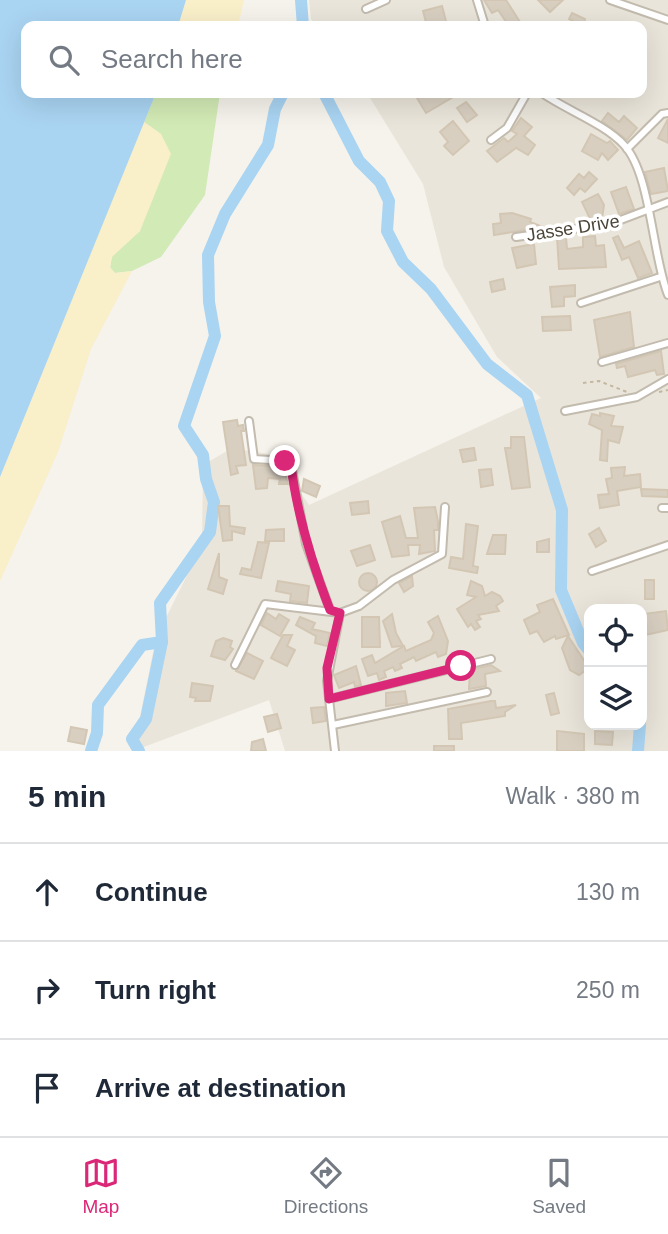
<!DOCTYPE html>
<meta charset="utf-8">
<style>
:root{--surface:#fff;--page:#f6f6f7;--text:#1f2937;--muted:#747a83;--line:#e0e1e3;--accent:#db2777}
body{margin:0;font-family:Arial,sans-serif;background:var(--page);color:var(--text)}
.controls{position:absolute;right:21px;bottom:21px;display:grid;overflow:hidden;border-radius:14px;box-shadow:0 7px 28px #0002}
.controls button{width:63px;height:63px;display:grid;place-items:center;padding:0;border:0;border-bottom:2px solid var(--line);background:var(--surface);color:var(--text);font:35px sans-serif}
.stop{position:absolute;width:21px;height:21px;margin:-16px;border:5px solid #db2777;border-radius:50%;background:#fff}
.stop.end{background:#db2777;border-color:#fff;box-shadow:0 2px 7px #0008}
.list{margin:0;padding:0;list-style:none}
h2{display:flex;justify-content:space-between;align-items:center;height:91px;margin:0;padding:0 28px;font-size:30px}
h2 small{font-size:23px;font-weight:400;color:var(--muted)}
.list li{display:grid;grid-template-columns:46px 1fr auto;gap:21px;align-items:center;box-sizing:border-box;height:98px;padding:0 28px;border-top:2px solid var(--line)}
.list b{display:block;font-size:26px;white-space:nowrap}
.list em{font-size:23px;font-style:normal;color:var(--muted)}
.icon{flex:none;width:38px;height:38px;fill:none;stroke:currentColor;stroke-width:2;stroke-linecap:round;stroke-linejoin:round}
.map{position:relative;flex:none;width:668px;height:751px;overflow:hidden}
.search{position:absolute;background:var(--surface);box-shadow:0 7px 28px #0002;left:21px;right:21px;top:21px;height:77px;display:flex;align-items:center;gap:18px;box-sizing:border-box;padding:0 24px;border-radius:14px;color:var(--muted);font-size:26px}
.sheet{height:385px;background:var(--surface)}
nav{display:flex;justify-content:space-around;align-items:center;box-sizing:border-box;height:98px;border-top:2px solid var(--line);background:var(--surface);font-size:19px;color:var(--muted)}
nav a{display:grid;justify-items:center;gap:4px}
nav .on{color:var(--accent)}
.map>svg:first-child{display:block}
.residential{fill:#eae5da;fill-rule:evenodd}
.green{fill:#d2eab5}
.sand{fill:#f9efc9}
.water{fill:#a9d4f2}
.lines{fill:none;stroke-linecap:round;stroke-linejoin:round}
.river{stroke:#a9d4f2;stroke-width:12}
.building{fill:#d8cfc1;stroke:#d3c7b4;stroke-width:2}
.minor-casing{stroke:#c2bbae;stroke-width:10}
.path{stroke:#c4b79f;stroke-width:2;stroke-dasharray:3.5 3.5;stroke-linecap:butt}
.minor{stroke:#fff;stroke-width:6}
.route{stroke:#db2777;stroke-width:9}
.labels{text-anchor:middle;stroke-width:7;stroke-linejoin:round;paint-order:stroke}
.street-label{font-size:18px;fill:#4b4439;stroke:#fff}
</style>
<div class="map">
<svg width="668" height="751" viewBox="0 0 668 751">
<rect width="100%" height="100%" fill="#f6f3ec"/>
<path class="residential" d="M 309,0 L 668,0 L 668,751 L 285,751 L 269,700 L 133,751 L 156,638 L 202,545 L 203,465 L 232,448 L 275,455 L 309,505 L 541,398 L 497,357 L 444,267 L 423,184 L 367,93 L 642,93 L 642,26 L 316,26 L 311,19 ZM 589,609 L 642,609 L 642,725 L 589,725 Z"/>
<path class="green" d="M 156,93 L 220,93 L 205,195 L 161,257 L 132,271 L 115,273 L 110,268 L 112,256 L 140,231 L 161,134 L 144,122 Z"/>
<g class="sand">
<path d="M 186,0 L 244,0 L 238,26 L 178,26 Z"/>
<path d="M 144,122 L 161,134 L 171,154 L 140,231 L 112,257 L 110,267 L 115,273 L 132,271 L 91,349 L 58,452 L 0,581 L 0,477 Z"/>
</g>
<path class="water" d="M 0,0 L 186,0 L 178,26 L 26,26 L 26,93 L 156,93 L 0,477 Z"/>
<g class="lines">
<g class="river">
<path d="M 301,0 L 303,26"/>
<path d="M 324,93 L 359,161 L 380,182 L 389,201 L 387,231 L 403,262 L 431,289 L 487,364 L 527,395 L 562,510 L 561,590 L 583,643 L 589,650"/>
<path d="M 91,751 L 97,733 L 98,705 L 142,645 L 162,642"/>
<path d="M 139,751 L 132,739 L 146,719 L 162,642 L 160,603 L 210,532 L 214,502 L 206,479 L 203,455 L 184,426 L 215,336 L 209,302 L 208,255 L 225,214 L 268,145 L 275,109 L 283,93"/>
<path d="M 638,751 L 640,725"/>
</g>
</g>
<g class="building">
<path d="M 484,0 L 506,0 L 520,22 L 509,26 L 498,10 L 492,13 Z"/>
<path d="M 538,0 L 563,0 L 550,12 Z"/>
<path d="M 442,6 L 447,25 L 427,26 L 423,11 Z"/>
<path d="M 572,13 L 585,19 L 583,26 L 569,19 Z"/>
<path d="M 414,93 L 460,93 L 426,113 Z"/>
<path d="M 466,102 L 477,115 L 467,122 L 457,108 Z"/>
<path d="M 608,113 L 619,122 L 624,116 L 637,128 L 627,140 L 602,121 Z"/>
<path d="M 521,118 L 532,127 L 524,136 L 535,145 L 528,155 L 516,148 L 497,162 L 487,151 L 504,138 L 508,142 L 517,134 L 512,131 Z"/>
<path d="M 668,119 L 668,143 L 658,138 Z"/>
<path d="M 453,121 L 469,141 L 453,155 L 444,146 L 448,142 L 440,132 Z"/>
<path d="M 591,134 L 607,143 L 610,141 L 618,150 L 608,160 L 602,153 L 598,160 L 582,151 Z"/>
<path d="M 664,168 L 668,191 L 651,194 L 645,172 Z"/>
<path d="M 589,172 L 597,179 L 585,192 L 580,188 L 574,195 L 567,188 L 579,174 L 584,178 Z"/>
<path d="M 626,187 L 634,209 L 619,214 L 611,192 Z"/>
<path d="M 598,194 L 604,205 L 602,219 L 591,221 L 582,202 Z"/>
<path d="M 512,213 L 531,219 L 530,222 L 543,227 L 494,235 L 493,224 L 501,223 L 500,214 Z"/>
<path d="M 595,236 L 596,246 L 604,245 L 606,267 L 559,269 L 557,237 L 566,237 L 567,249 L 583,247 L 583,237 Z"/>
<path d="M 618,236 L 624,248 L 639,241 L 652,273 L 638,278 L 629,257 L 622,260 L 613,238 Z"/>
<path d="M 534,244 L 536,264 L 517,268 L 512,248 Z"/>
<path d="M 503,279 L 505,289 L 492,292 L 490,282 Z"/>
<path d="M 575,285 L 575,296 L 564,297 L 564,306 L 552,307 L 550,287 Z"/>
<path d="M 630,312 L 634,347 L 600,357 L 594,320 Z"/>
<path d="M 570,316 L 571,330 L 543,331 L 542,317 Z"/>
<path d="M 661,351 L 664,374 L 657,375 L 655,370 L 628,377 L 625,366 L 617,368 L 616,364 Z"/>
<path d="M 600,413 L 614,416 L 611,426 L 623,427 L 619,443 L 608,440 L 607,461 L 600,460 L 602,430 L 589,424 L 592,414 L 600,416 Z"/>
<path d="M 237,420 L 238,426 L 243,425 L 244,431 L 241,431 L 246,465 L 236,466 L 238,473 L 231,475 L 223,422 Z"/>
<path d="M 511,437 L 524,437 L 530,487 L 512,489 L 505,448 L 511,448 Z"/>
<path d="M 474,448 L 476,460 L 463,462 L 460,450 Z"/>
<path d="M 253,465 L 283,467 L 288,484 L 279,484 L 280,479 L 268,478 L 267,488 L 256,489 Z"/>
<path d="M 625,467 L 624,476 L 640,474 L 641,487 L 617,491 L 619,505 L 600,508 L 598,495 L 609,494 L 606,479 L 612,478 L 611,468 Z"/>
<path d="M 491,469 L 493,485 L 481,487 L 479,470 Z"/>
<path d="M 304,479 L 320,486 L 316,497 L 302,491 Z"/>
<path d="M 641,489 L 668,490 L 668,497 L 642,496 Z"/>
<path d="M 368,501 L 369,513 L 352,515 L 350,503 Z"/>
<path d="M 218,506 L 229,506 L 230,526 L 245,528 L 244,534 L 232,531 L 232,540 L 223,541 Z"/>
<path d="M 435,507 L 438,521 L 438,530 L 434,530 L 435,551 L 419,554 L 420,545 L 408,545 L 409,555 L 392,557 L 382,522 L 400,516 L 406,538 L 418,538 L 414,508 Z"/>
<path d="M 466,524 L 478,526 L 473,566 L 478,567 L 477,573 L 449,568 L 451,557 L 463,559 Z"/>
<path d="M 599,528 L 606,541 L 596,547 L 589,534 Z"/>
<path d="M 284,529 L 284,541 L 265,541 L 266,530 Z"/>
<path d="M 493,535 L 506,535 L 505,554 L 487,554 Z"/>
<path d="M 549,539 L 549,552 L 537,552 L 537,542 Z"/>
<path d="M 258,542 L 269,543 L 261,578 L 240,574 L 242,568 L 251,570 Z"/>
<path d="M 370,545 L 375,560 L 357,566 L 351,551 Z"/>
<path d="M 219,553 L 219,577 L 227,580 L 223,594 L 208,589 Z"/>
<circle cx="368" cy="582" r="9"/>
<path d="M 412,576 L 413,586 L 404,592 L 399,583 Z"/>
<rect x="645" y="580" width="9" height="19"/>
<path d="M 278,581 L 309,586 L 307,603 L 290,601 L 291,594 L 276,591 Z"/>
<path d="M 471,581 L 482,586 L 485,596 L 492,592 L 500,596 L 503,601 L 496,606 L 499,611 L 478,615 L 481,619 L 476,621 L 480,627 L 475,630 L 471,624 L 468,627 L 457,609 L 476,597 L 467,595 Z"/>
<path d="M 553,599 L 569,635 L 556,639 L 555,636 L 544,642 L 537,631 L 530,634 L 524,620 L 540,612 L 537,605 Z"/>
<path d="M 666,611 L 668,630 L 645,635 L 643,614 Z"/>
<path d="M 267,613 L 276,619 L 279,614 L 289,620 L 280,636 L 261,625 Z"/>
<path d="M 392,614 L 396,633 L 403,646 L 392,647 L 383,621 Z"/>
<path d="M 438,616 L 448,641 L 446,654 L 438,657 L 436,652 L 416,661 L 414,657 L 400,664 L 402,668 L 395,671 L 393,667 L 384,671 L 386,677 L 379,680 L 377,673 L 368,676 L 362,659 L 372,655 L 375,663 L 404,646 L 406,651 L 431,640 L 434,633 L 428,622 Z"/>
<path d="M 300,617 L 315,623 L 312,629 L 330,633 L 327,646 L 315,643 L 316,636 L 296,625 Z"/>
<path d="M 362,617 L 379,617 L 380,647 L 362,647 Z"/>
<path d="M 283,635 L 292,635 L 287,646 L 295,650 L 287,666 L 271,658 Z"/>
<path d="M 568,636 L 589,668 L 579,675 L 570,670 L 562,648 Z"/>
<path d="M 223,638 L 232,641 L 230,647 L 233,649 L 225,660 L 211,656 L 216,641 Z"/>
<path d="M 247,653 L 263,661 L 254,679 L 236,671 Z"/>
<path d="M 491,665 L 500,671 L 485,674 L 486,686 L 469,689 L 470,670 Z"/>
<path d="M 356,666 L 361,685 L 355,687 L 354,682 L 339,688 L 334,675 Z"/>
<path d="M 192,683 L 213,686 L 210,701 L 195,701 L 196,698 L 190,697 Z"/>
<path d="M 405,691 L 407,703 L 386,706 L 386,693 Z"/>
<path d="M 554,693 L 559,713 L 551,715 L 546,695 Z"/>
<path d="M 491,701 L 495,701 L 496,708 L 516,705 L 505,712 L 505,716 L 461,723 L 462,739 L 449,739 L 448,709 Z"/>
<path d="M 324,707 L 326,721 L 313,723 L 311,708 Z"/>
<path d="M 277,714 L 281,728 L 268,732 L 264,717 Z"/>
<path d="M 71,727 L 87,730 L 84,744 L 68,741 Z"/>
<path d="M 557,731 L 584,734 L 584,751 L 557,751 Z"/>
<path d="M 595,731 L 613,732 L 612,745 L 595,744 Z"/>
<path d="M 263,739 L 266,751 L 251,751 L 252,742 Z"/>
<rect x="434" y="746" width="20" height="5"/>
</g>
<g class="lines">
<defs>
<g id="minor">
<path d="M 477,0 L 485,26"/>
<path d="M 610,0 L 668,20"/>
<path d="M 366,9 L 386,0"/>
<path d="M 542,93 C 566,110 605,124 624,145 C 651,174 652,255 668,295"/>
<path d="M 491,140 L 507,128 L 527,93"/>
<path d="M 627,149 L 662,114 L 668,113"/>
<path d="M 516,237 L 610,224 L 668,202"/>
<path d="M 581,303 L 660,277"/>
<path d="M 602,362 L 668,343"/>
<path d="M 565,411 L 637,397 L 668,379"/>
<path d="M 249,421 L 254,459 L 285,461 L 291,465 L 306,544 L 330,610"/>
<path d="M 662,508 L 668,508"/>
<path d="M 592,571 L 668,545"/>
<path d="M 235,665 L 265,604 L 340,613 L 359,606 L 393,580 L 442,554 L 445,507"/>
<path d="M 329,699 L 491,659"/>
<path d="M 333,725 L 487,692"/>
<path d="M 335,751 L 327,681 L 340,613"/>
</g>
</defs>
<use href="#minor" class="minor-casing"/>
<g class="path">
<path d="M 583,383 L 599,381 L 627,392"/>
<path d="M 659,392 L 668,390"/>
</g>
<use href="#minor" class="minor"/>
</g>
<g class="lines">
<path class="route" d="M 285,461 L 291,465 C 297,516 312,563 330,610 L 340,613 L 327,668 L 329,699 L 461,666"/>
</g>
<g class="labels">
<g class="street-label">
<text transform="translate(573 228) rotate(-9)" y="6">Jasse Drive</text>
</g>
</g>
</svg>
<div class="controls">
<button><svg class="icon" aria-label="locate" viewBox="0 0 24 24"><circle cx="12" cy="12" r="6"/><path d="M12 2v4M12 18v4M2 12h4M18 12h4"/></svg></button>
<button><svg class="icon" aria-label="layers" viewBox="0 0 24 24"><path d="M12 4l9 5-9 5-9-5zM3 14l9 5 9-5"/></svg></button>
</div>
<div class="stop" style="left:461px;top:666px"></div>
<div class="stop end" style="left:285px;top:461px"></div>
<div class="search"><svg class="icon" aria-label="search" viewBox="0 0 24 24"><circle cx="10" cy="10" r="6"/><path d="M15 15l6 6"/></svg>Search here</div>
</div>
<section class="sheet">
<h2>5 min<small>Walk · 380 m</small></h2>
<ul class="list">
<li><svg class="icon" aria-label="ahead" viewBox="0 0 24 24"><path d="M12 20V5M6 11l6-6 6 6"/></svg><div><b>Continue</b></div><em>130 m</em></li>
<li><svg class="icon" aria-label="right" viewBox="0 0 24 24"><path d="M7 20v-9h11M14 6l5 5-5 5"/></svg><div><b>Turn right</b></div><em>250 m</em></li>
<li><svg class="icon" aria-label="arrive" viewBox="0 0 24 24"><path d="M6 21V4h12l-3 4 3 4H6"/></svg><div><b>Arrive at destination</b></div></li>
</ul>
</section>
<nav>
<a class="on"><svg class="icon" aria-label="map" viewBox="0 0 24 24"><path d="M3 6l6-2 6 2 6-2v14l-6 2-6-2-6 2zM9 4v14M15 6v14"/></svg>Map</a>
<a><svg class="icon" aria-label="directions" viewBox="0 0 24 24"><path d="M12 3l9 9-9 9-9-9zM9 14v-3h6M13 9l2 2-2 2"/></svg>Directions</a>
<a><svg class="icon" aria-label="saved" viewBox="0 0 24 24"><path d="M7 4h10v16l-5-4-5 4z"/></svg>Saved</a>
</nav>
